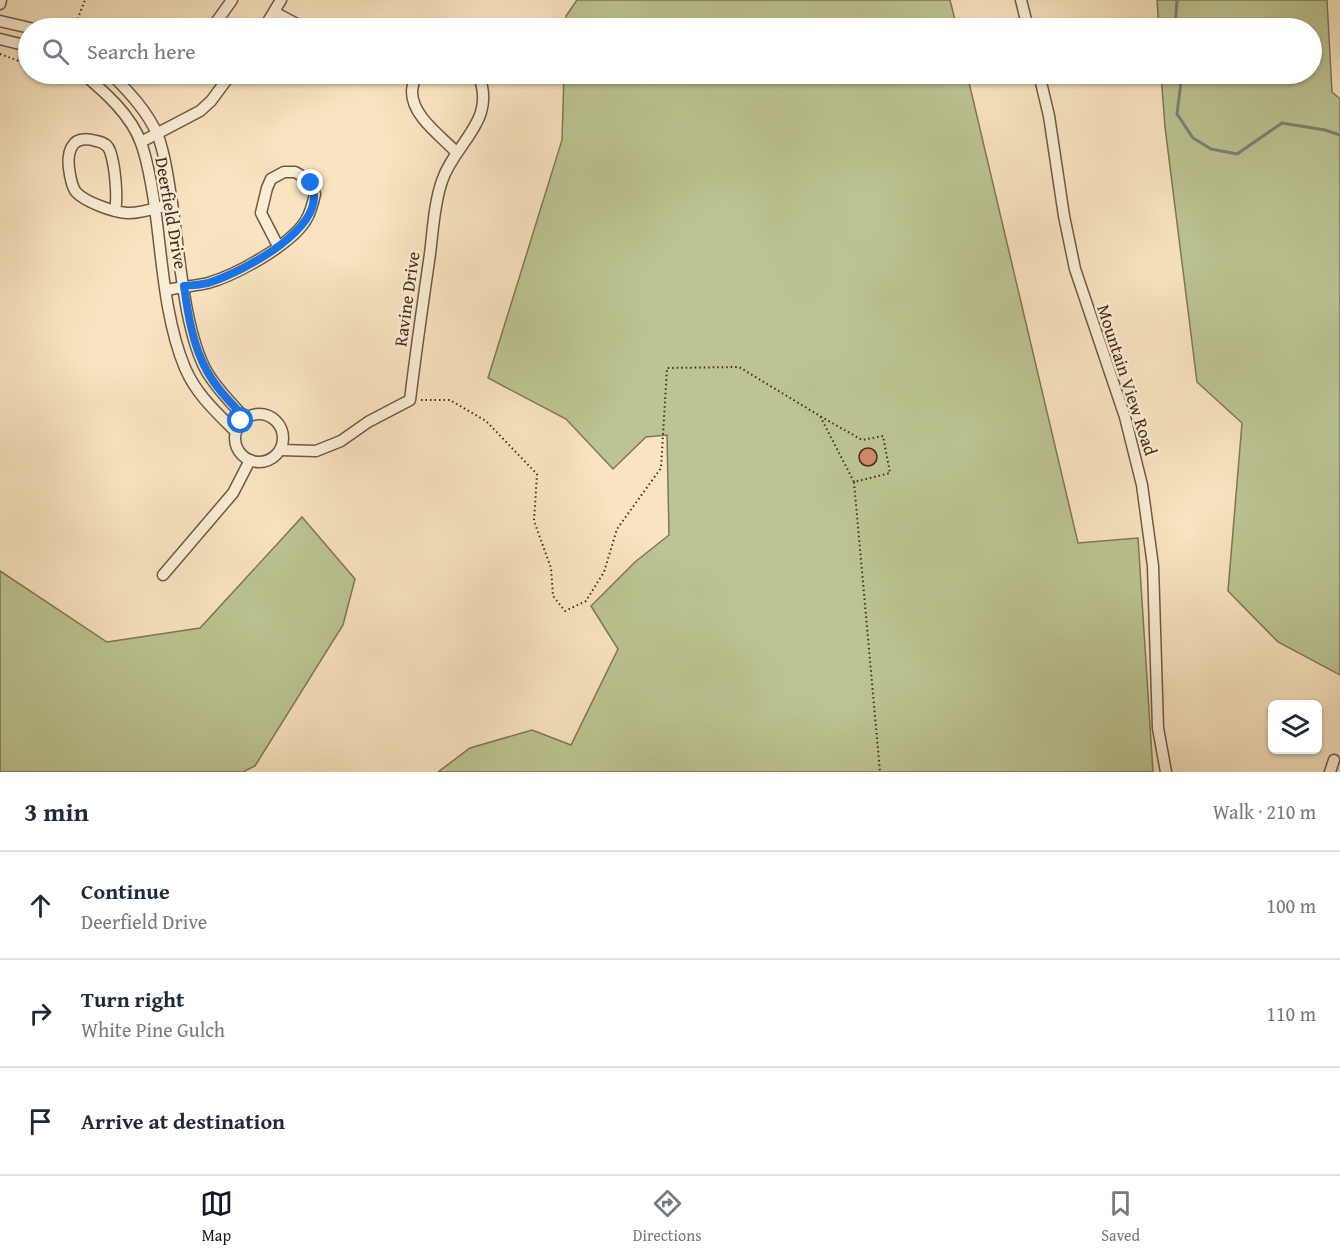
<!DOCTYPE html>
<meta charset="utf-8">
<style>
:root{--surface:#fff;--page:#f2f2f3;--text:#1f2937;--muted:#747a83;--line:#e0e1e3;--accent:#111827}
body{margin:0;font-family:"Gentium Book Plus",serif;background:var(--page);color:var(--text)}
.controls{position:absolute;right:18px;bottom:18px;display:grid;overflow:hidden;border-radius:9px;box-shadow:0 2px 4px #0004}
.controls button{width:54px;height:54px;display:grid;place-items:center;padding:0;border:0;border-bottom:2px solid var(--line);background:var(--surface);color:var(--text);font:30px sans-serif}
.stop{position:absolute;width:18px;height:18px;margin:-14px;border:4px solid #1a73e8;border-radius:50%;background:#fff}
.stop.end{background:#1a73e8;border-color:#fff;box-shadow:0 2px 6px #0008}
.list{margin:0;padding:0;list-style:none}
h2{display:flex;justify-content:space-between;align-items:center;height:78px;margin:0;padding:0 24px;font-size:26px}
h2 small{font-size:20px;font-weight:400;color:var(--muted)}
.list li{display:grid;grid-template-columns:39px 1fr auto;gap:18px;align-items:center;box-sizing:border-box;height:108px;padding:0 24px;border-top:2px solid var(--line)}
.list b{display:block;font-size:22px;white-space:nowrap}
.list p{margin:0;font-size:20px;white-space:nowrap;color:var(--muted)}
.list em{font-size:20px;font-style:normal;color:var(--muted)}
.icon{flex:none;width:33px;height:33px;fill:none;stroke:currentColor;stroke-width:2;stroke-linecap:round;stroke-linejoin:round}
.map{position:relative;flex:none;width:1340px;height:772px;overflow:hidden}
.search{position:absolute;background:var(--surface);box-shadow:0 2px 4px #0004;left:18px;right:18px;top:18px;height:66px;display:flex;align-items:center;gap:15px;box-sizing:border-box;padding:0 21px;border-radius:33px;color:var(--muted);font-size:22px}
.sheet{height:402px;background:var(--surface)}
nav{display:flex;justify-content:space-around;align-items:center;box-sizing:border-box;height:84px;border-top:2px solid var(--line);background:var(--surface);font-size:16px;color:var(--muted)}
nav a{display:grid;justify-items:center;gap:3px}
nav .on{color:var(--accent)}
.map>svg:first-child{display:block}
.green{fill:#bcc493;stroke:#817655;stroke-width:1.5}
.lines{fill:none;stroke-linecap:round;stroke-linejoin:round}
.stream{stroke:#7a8375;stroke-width:3}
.building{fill:#cf8a69;stroke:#462917;stroke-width:1.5}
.minor-casing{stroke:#725841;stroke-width:13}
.path{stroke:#462917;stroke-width:2;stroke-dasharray:1.5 3;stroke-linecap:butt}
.minor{stroke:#faedd6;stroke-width:10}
.route{stroke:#1a73e8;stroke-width:8}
.labels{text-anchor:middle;stroke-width:5;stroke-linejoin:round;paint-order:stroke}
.street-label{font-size:18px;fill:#462917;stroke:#faedd6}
</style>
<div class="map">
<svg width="1340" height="772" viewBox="0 0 1340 772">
<rect width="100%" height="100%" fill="#f8e4c0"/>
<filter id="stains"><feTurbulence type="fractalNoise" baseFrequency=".00333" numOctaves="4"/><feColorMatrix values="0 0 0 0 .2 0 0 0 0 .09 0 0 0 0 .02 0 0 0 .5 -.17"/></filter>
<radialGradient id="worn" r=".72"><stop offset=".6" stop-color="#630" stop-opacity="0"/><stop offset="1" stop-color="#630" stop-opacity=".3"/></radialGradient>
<g class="green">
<path d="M 577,0 L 950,0 L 957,28 L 566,28 L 566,16 Z"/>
<path d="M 1157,0 L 1327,0 L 1332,92 L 1340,99 L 1340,675 L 1278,642 L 1228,591 L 1242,423 L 1197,382 L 1165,127 L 1161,74 L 1312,74 L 1312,28 L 1159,28 Z"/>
<path d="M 564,74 L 967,74 L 1078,543 L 1138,538 L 1153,772 L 438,772 L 470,748 L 532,730 L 571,745 L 618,649 L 591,606 L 635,562 L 669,535 L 667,435 L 646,437 L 613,469 L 566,419 L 488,378 L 562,140 Z"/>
<path d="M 302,517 L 355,579 L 343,625 L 255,766 L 243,772 L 0,772 L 0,571 L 107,642 L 200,628 Z"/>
</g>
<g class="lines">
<g class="stream">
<path d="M 1175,28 L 1177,0"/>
<path d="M 1177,74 L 1181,82 L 1177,114 L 1193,138 L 1211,149 L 1237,154 L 1282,123 L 1325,130 L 1340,135"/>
</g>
</g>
<circle class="building" cx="868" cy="457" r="9"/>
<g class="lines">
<defs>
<g id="minor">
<path d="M 1021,0 L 1028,28"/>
<path d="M 0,4 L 1,0"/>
<path d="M 274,12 L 304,28"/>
<path d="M 0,21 L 30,28"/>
<path d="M 212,28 L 232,0"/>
<path d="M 264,28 L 281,0"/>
<path d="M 384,28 L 395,27 L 421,28"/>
<path d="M 0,39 L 28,46"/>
<path d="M 83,74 C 105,92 131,115 141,143 C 148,162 151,182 154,201 C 162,255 164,318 185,368 C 196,394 216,412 236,432"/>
<path d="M 111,74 C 129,92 148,112 158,136 C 166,157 168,180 172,203 C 179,250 184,332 207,372 C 217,389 231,403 245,418"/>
<path d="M 417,74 C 415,79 412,85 412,92 C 412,116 441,136 456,152"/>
<path d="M 1039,74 L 1049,116 L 1064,216 L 1075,269 L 1125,417 L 1142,485 L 1153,566 L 1158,728 L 1166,772"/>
<path d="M 141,142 L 200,111 L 211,101 L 231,74"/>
<path d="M 115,211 C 118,197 115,165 110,151 C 108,145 102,142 96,141 C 69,133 66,155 70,175 C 71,180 72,187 76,192 C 85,202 113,212 127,213 C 141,214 158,207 172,204"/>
<path d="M 167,290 C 180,287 195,286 208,283 C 236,275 291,245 306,220 C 311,212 313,203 315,194 L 309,180 L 295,172 L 284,172 L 271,179 L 267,188 L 261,213 L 278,246"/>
<circle cx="259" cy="438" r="24"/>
<path d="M 280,450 L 316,451 L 341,441 L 368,422 L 410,400 C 416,351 423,302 430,254 C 433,230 434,204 442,181 C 455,142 498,121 478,74"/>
<path d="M 163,575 L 233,493 L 250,460"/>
<path d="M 1330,772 L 1334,760"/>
</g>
</defs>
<use href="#minor" class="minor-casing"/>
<g class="path">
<path d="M 77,28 L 78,18 L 85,0"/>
<path d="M 0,54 L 19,61 L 28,62"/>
<path d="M 61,74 L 63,74"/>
<path d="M 421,400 L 450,400 L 486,421 L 537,474 L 534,521 L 551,568 L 553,596 L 565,611 L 586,601 L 604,572 L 617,529 L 661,468 L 667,368 L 739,367 L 820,416 L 854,482 L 890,473 L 883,436 L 862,440 L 820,416"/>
<path d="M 854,482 L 880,772"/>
</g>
<use href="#minor" class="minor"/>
</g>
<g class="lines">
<path class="route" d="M 241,421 L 245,418 C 231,403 217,389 207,371 C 193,346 188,315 184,286 C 193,285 203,285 211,282 C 243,271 331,227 311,183"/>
</g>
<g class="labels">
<g class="street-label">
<text transform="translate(171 213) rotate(80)" y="6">Deerfield Drive</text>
<text transform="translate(407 299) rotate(-82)" y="6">Ravine Drive</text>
<text transform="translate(1127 380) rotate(72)" y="6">Mountain View Road</text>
</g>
</g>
<rect width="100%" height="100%" filter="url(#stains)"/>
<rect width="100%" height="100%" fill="url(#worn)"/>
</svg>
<div class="controls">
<button><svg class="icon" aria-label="layers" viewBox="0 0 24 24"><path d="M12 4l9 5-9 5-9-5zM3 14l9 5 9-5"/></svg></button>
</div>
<div class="stop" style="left:241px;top:421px"></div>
<div class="stop end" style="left:311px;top:183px"></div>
<div class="search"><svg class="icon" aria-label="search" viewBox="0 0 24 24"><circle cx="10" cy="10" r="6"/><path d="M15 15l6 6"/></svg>Search here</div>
</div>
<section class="sheet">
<h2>3 min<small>Walk · 210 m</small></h2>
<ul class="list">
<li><svg class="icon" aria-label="ahead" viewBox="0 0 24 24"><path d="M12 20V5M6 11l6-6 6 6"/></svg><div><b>Continue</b><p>Deerfield Drive</p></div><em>100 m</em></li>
<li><svg class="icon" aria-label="right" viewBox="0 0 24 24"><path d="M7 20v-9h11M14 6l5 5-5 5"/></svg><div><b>Turn right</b><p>White Pine Gulch</p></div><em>110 m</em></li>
<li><svg class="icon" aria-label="arrive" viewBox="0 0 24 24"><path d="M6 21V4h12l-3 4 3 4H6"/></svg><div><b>Arrive at destination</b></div></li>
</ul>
</section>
<nav>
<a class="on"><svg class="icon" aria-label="map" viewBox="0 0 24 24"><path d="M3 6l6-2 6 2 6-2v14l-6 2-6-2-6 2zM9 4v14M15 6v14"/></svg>Map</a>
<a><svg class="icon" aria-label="directions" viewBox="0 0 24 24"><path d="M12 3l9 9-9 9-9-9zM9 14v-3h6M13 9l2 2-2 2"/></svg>Directions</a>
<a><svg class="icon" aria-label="saved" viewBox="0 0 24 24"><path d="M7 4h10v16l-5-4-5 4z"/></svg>Saved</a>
</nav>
